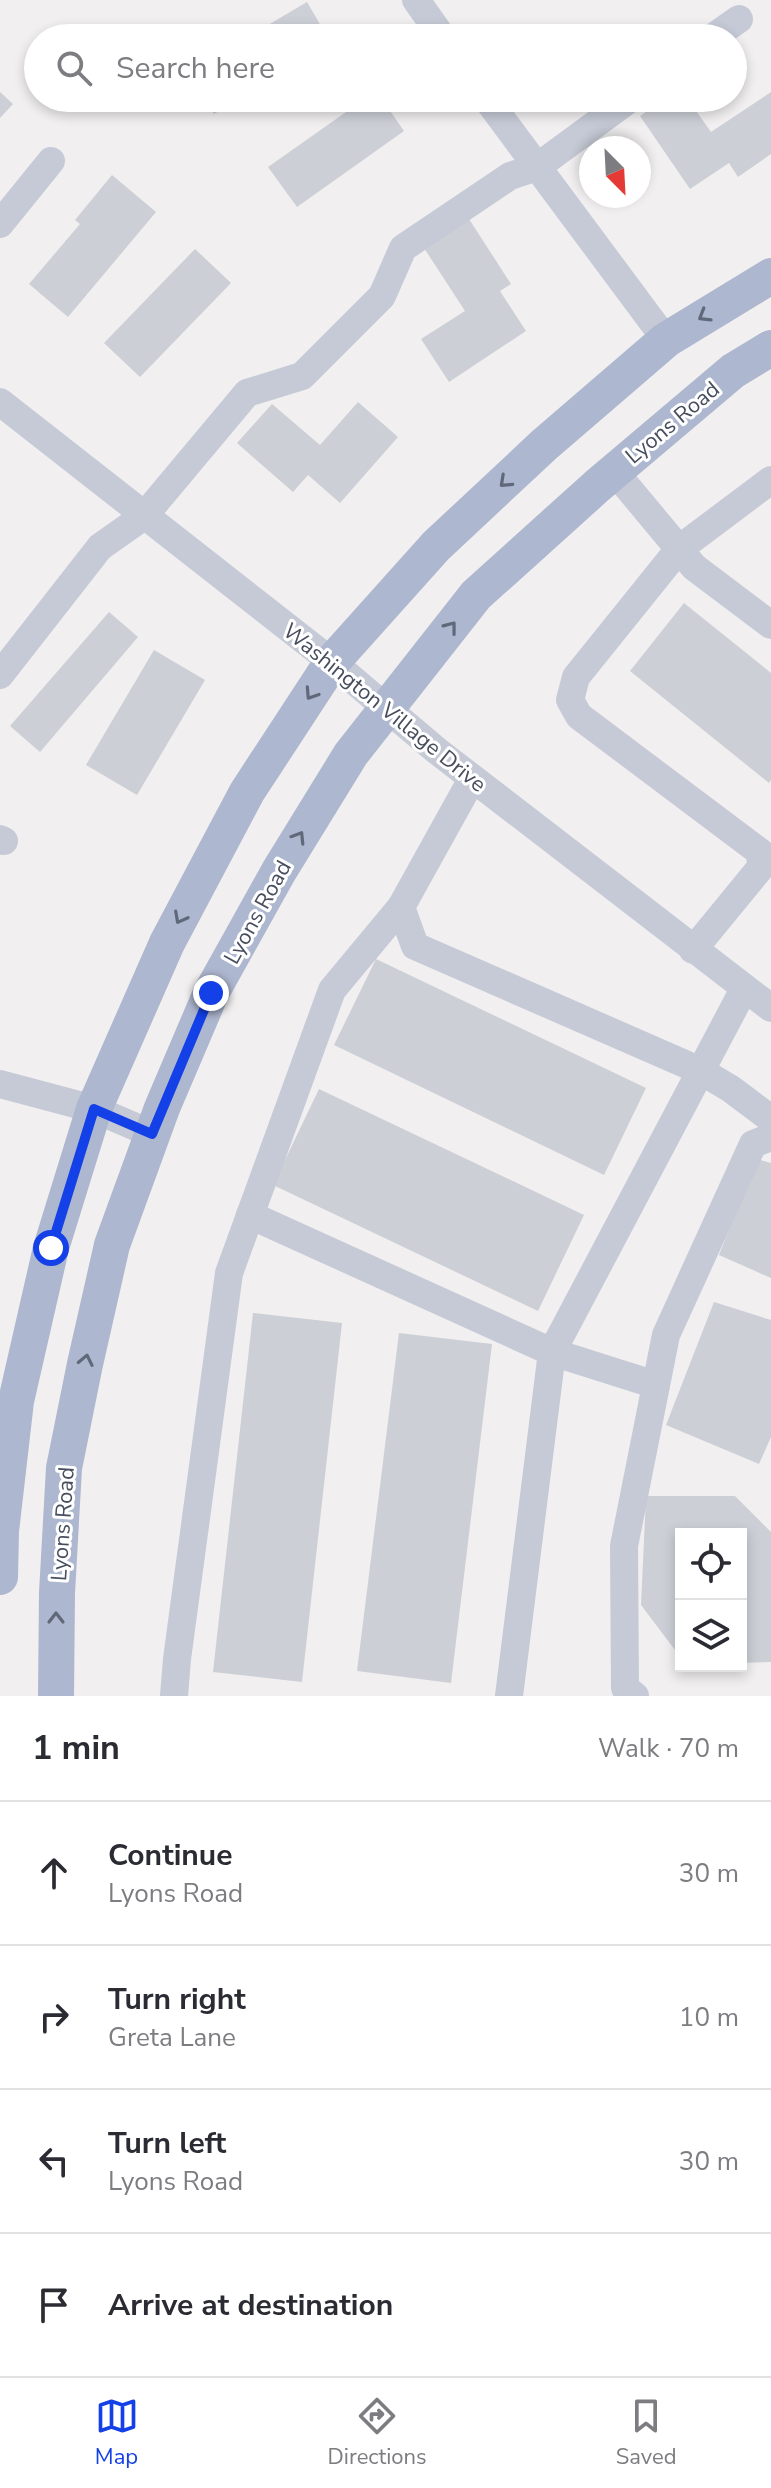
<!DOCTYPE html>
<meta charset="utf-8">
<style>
:root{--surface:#fff;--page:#f2f2f3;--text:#2b2b33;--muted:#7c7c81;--line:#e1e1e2;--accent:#1340e7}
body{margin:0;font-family:"Nunito Sans",sans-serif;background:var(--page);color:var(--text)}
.controls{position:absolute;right:24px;bottom:24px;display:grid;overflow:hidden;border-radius:0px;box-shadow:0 4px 12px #0003}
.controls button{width:72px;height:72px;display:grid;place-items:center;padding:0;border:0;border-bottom:2px solid var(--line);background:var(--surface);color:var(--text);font:40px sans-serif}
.compass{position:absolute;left:579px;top:136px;width:72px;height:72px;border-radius:50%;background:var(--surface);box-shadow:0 4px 12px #0003;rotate:156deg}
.stop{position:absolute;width:24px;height:24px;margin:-18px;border:6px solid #1340e7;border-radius:50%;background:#fff}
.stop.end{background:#1340e7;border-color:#fff;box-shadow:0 2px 8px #0008}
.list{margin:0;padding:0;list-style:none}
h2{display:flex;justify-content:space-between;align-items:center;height:104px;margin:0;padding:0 32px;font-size:34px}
h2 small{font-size:26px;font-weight:400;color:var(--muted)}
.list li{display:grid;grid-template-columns:52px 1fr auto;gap:24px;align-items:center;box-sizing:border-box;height:144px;padding:0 32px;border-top:2px solid var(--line)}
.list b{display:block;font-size:30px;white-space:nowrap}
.list p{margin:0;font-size:26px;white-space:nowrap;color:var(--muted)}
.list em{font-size:26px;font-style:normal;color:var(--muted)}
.icon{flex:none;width:44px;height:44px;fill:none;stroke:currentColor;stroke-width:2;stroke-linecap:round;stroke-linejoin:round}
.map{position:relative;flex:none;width:771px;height:1696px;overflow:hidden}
.search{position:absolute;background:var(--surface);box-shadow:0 4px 12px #0003;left:24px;right:24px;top:24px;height:88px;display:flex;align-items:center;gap:20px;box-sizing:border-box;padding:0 28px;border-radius:44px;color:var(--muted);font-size:30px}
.sheet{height:680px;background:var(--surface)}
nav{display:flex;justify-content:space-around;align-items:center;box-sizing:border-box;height:112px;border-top:2px solid var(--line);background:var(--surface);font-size:22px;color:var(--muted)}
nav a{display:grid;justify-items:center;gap:4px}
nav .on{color:var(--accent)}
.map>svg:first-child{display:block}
.building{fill:#cdcfd7}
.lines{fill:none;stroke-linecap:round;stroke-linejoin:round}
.minor{stroke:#c5cad6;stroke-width:28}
.major{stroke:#adb7cf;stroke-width:36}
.oneway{stroke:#60687a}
.route{stroke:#1340e7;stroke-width:10}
.labels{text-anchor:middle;stroke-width:6;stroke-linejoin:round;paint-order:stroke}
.street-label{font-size:22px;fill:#464d5d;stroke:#fff}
</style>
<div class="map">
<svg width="771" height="1696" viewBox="0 0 771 1696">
<rect width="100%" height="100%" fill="#f1efef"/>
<g class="building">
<path d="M 307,2 L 328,38 L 246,38 Z"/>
<path d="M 0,92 L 13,104 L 0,118 Z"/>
<path d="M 771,92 L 771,154 L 738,177 L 729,163 L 690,189 L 640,116 L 666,98 L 687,98 L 711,132 Z"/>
<path d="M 204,98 L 240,98 L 214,114 Z"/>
<path d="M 366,98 L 381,98 L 404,131 L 297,207 L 268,167 Z"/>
<path d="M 112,175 L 156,212 L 68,317 L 29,284 L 80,224 L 75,220 Z"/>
<path d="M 469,219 L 511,284 L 500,291 L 526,331 L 449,382 L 421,339 L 465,311 L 424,248 Z"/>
<path d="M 195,249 L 231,283 L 140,377 L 104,343 Z"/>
<path d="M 358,402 L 398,437 L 340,503 L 308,475 L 293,492 L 237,443 L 272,404 L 320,445 Z"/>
<path d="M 684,603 L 771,673 L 771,780 L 769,783 L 630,671 Z"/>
<path d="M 109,612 L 138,637 L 40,752 L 10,726 Z"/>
<path d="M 154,650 L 205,680 L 137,795 L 86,765 Z"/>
<path d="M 376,959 L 646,1088 L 604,1175 L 334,1045 Z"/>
<path d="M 319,1089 L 584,1215 L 538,1311 L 273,1185 Z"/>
<path d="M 757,1159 L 771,1163 L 771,1278 L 719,1255 Z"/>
<path d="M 714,1302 L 771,1320 L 771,1437 L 759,1464 L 666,1425 Z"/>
<path d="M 253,1313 L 342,1323 L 302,1682 L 213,1672 Z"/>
<path d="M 399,1333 L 492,1344 L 451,1683 L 357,1671 Z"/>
<path d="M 646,1496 L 735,1496 L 771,1532 L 771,1662 L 741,1663 L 741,1534 L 681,1534 L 681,1658 L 641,1605 Z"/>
</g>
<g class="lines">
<g class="minor">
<path d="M 416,0 L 443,38"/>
<path d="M 712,38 L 739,19"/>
<path d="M 486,98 L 666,340"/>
<path d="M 0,224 L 51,161"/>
<path d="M 0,402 L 332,662 L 436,750 L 771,1008"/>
<path d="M 614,471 L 694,567 L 771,625"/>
<path d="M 0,675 L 100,547 L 144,516 L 247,393 L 302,376 L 382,296 L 403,248 L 510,176 L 537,167 L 631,98"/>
<path d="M 472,779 L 401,907 L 415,946 L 701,1071 L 731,1089 L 771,1119"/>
<path d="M 0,839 L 4,841"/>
<path d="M 693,950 L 761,867 L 760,852 L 579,716 L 570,700 L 576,677 L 679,549 L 771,480"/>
<path d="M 0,1084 L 94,1109 L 152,1134"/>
<path d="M 250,1215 L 552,1352 L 656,1385"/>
<path d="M 174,1696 L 177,1659 L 229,1273 L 332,990 L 401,907"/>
<path d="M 509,1696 L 552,1352 L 744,989"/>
<path d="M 635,1696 L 625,1688 L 624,1546 L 666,1335 L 753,1144 L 771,1137"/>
</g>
<g class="major">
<path d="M 0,1577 L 1,1531 L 16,1401 L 51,1248 L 94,1109 L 167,943 L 247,792 L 332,662 L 436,546 L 544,445 L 666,340 L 771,276"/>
<path d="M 56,1696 L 57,1593 L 64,1468 L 85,1364 L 112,1245 L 162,1108 L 211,993 L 279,871 L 351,754 L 476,595 L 597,486 L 733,371 L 771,348"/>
</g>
</g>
<defs><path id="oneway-chevron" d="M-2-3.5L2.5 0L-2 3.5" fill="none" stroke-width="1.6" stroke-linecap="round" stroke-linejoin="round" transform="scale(2)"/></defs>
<g class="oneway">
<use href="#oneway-chevron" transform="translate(704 316) rotate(149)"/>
<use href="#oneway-chevron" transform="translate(505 482) rotate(137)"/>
<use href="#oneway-chevron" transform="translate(451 627) rotate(-52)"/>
<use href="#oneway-chevron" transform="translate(311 694) rotate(123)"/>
<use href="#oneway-chevron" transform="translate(299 837) rotate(-58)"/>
<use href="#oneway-chevron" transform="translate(180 918) rotate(118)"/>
<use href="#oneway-chevron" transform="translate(86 1360) rotate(-78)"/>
<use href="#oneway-chevron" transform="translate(56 1618) rotate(-90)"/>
</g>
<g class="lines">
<path class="route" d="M 51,1248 L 94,1109 L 152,1134 L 211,993"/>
</g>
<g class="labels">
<g class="street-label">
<text transform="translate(672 422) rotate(-40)" y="8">Lyons Road</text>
<text transform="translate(385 707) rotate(39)" y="8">Washington Village Drive</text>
<text transform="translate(257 912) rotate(-61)" y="8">Lyons Road</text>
<text transform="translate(62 1524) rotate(-86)" y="8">Lyons Road</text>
</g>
</g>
</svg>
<div class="controls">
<button><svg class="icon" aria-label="locate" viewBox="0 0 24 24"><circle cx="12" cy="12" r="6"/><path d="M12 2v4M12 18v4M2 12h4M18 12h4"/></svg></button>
<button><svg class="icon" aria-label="layers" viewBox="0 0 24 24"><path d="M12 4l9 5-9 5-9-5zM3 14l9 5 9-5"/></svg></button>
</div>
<svg class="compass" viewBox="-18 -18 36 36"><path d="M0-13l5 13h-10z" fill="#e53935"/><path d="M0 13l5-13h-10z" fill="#7c7c81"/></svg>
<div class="stop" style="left:51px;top:1248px"></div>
<div class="stop end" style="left:211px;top:993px"></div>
<div class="search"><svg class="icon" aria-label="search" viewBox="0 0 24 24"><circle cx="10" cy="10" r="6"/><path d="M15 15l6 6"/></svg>Search here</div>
</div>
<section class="sheet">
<h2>1 min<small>Walk · 70 m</small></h2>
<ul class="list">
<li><svg class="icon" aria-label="ahead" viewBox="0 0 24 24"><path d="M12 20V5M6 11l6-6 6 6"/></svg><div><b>Continue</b><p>Lyons Road</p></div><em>30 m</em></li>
<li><svg class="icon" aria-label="right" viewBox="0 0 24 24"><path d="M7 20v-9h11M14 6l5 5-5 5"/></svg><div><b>Turn right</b><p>Greta Lane</p></div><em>10 m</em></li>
<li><svg class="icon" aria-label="left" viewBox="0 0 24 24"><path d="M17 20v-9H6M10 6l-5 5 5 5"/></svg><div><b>Turn left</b><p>Lyons Road</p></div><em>30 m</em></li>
<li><svg class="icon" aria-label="arrive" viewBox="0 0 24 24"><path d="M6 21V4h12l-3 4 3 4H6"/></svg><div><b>Arrive at destination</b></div></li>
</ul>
</section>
<nav>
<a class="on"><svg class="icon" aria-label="map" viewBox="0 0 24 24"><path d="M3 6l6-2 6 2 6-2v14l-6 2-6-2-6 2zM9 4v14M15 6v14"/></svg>Map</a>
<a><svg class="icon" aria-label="directions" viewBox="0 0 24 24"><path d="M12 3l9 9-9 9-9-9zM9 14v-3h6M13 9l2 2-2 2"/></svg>Directions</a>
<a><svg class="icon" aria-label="saved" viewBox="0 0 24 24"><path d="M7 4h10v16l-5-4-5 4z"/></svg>Saved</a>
</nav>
